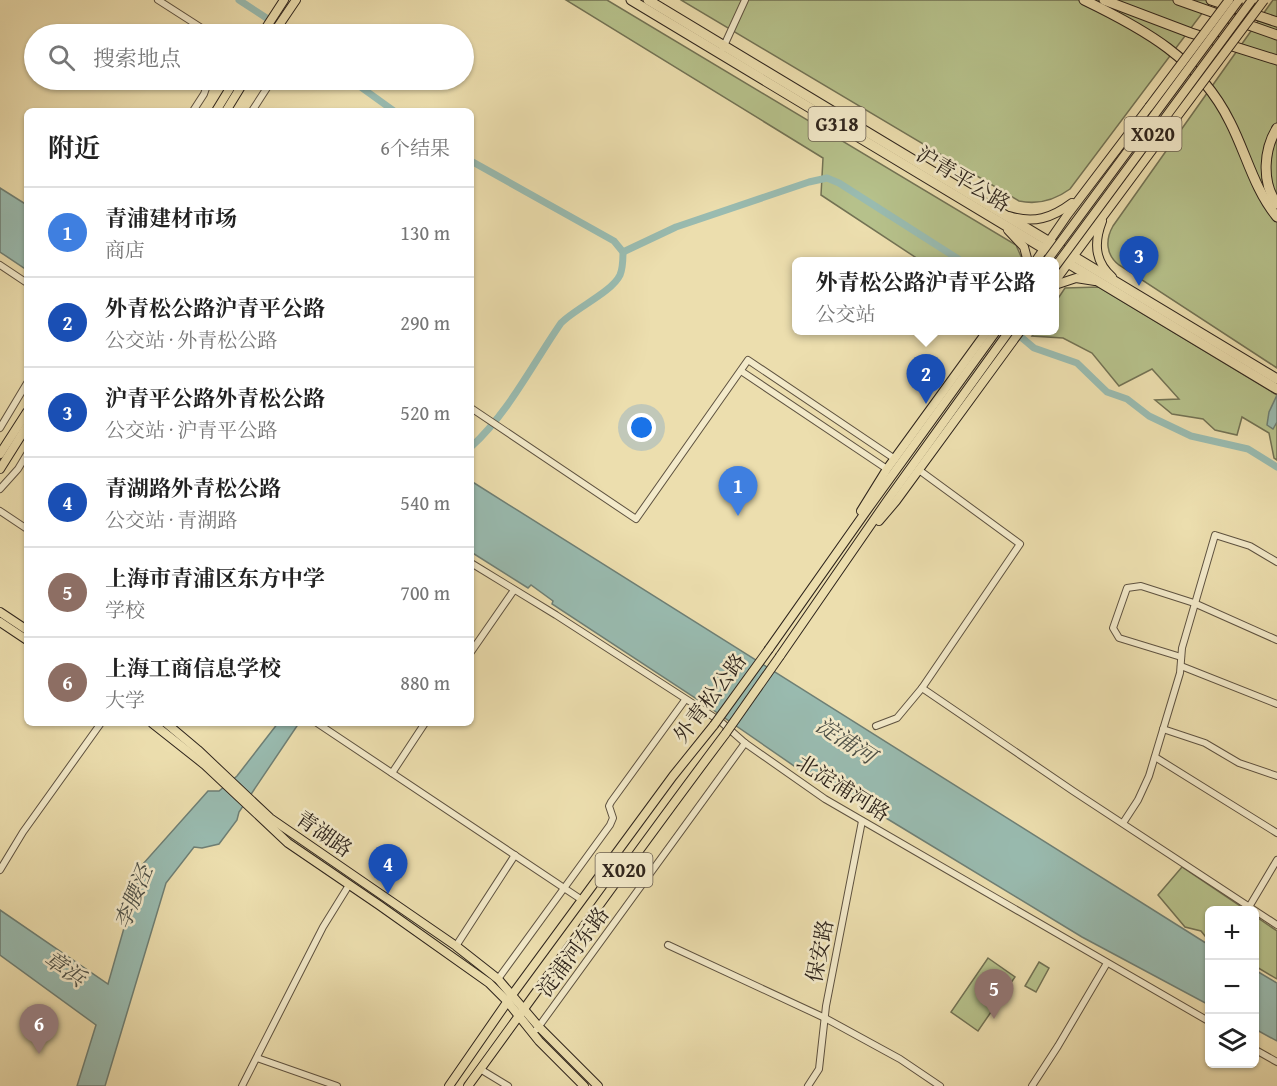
<!DOCTYPE html>
<html lang="zh">
<meta charset="utf-8">
<style>
:root{--surface:#fff;--page:#f6f6f6;--text:#222;--muted:#767676;--line:#e0e0e0;--accent:#b45309}
body{margin:0;font-family:"Gentium Book Plus","Noto Serif SC",serif;background:var(--page);color:var(--text)}
.controls{position:absolute;right:18px;bottom:18px;display:grid;overflow:hidden;border-radius:9px;box-shadow:0 2px 4px #0004}
.controls button{width:54px;height:54px;display:grid;place-items:center;padding:0;border:0;border-bottom:2px solid var(--line);background:var(--surface);color:var(--text);font:30px sans-serif}
.you{position:absolute;left:642px;top:428px;width:21px;height:21px;margin:-15px;border:4px solid #fff;border-radius:50%;background:#1a73e8;box-shadow:0 0 0 9px #1a73e833}
.badge{display:grid;place-items:center;width:39px;height:39px;border-radius:50%;background:var(--accent);color:#fff;font-size:20px;font-weight:700}
.pin{position:absolute;translate:-50% -50px;filter:drop-shadow(0 2px 3px #0008)}
.pin::after{content:'';position:absolute;top:32px;width:21px;height:18px;background:inherit;clip-path:polygon(0 0,100% 0,50% 100%)}
.popup{position:absolute;left:792px;top:257px;width:267px;height:78px;box-sizing:border-box;display:grid;place-content:center;border-radius:9px;background:var(--surface);filter:drop-shadow(0 2px 4px #0005);font-size:20px;white-space:nowrap;color:var(--muted)}
.popup b{font-size:22px;color:var(--text)}
.popup::after{content:'';position:absolute;left:50%;top:100%;margin-left:-12px;border:12px solid transparent;border-top-color:var(--surface)}
.list{margin:0;padding:0;list-style:none}
h2{display:flex;justify-content:space-between;align-items:center;height:78px;margin:0;padding:0 24px;font-size:26px}
h2 small{font-size:20px;font-weight:400;color:var(--muted)}
.list li{display:grid;grid-template-columns:39px 1fr auto;gap:18px;align-items:center;box-sizing:border-box;height:90px;padding:0 24px;border-top:2px solid var(--line)}
.list b{display:block;font-size:22px;white-space:nowrap}
.list p{margin:0;font-size:20px;white-space:nowrap;color:var(--muted)}
.list em{font-size:20px;font-style:normal;color:var(--muted)}
.icon{flex:none;width:33px;height:33px;fill:none;stroke:currentColor;stroke-width:2;stroke-linecap:round;stroke-linejoin:round}
.map{position:relative;flex:none;width:1277px;height:1086px;overflow:hidden}
.search{position:absolute;background:var(--surface);box-shadow:0 2px 4px #0004;left:24px;top:24px;width:450px;height:66px;display:flex;align-items:center;gap:15px;box-sizing:border-box;padding:0 21px;border-radius:33px;color:var(--muted);font-size:22px}
.panel{position:absolute;background:var(--surface);box-shadow:0 2px 4px #0004;left:24px;top:108px;width:450px;height:618px;border-radius:9px}
.map>svg:first-child{display:block}
.green{fill:#b6c18b;stroke:#727254;stroke-width:1.5}
.water{fill:#99bbb0;stroke:#6e7f75;stroke-width:1.5}
.lines{fill:none;stroke-linecap:round;stroke-linejoin:round}
.canal{stroke:#99bbb0;stroke-width:7}
.minor-casing{stroke:#5e5240;stroke-width:8}
.major-casing{stroke:#2e241c;stroke-width:10}
.highway-casing{stroke:#2e241c;stroke-width:11}
.minor{stroke:#f3eaca;stroke-width:6}
.major{stroke:#ecdeae;stroke-width:8}
.highway{stroke:#ecdeae;stroke-width:9}
.major-bridge-casing{stroke:#2e241c;stroke-width:10;stroke-linecap:butt}
.major-bridge{stroke:#ecdeae;stroke-width:8}
.labels{text-anchor:middle;stroke-width:5;stroke-linejoin:round;paint-order:stroke}
.shield{fill:#f3eaca;stroke:#695f50;stroke-width:1.5}
.shield-label{font-size:20px;font-weight:bold;fill:#2e241c}
.street-label{font-size:21px;fill:#2e241c;stroke:#f3eaca}
.water-label{font-size:22px;font-style:italic;fill:#4e5148;stroke:#f3eaca}
</style>
<div class="map">
<svg width="1277" height="1086" viewBox="0 0 1277 1086">
<rect width="100%" height="100%" fill="#ecdeae"/>
<filter id="stains"><feTurbulence type="fractalNoise" baseFrequency=".00333" numOctaves="4"/><feColorMatrix values="0 0 0 0 .2 0 0 0 0 .09 0 0 0 0 .02 0 0 0 .5 -.17"/></filter>
<radialGradient id="worn" r=".72"><stop offset=".6" stop-color="#630" stop-opacity="0"/><stop offset="1" stop-color="#630" stop-opacity=".3"/></radialGradient>
<g class="green">
<path d="M 566,0 L 607,0 L 1016,245 L 1023,261 L 921,261 L 821,195 L 823,158 Z"/>
<path d="M 681,0 L 1212,0 L 1070,189 C 1055,200 1038,205 1019,201 Z"/>
<path d="M 1273,0 L 1277,0 L 1277,368 L 1119,265 C 1106,255 1105,240 1113,226 Z"/>
<path d="M 1099,287 L 1277,395 L 1277,460 L 1274,458 L 1269,433 L 1242,417 L 1237,435 L 1215,430 L 1203,419 L 1172,414 L 1155,400 L 1179,399 L 1152,369 L 1119,386 L 1092,353 L 1063,338 L 1032,336 L 1036,331 L 1055,330 L 1055,303 L 1065,288 Z"/>
<path d="M 1182,867 L 1246,910 L 1210,910 L 1209,941 L 1201,931 L 1185,927 L 1158,895 Z"/>
<path d="M 1255,916 L 1277,931 L 1277,979 L 1255,966 Z"/>
<path d="M 988,958 L 1015,977 L 978,1031 L 951,1012 Z"/>
<path d="M 1039,962 L 1049,968 L 1036,992 L 1025,986 Z"/>
</g>
<g class="water">
<path d="M 0,188 L 27,205 L 27,270 L 0,252 Z"/>
<path d="M 1277,395 L 1277,422 L 1273,429 L 1267,425 L 1269,412 Z"/>
<path d="M 471,481 L 1209,945 L 1209,1005 L 1082,937 L 881,815 L 797,768 L 703,703 L 552,604 L 553,601 L 531,585 L 528,588 L 471,552 Z"/>
<path d="M 278,723 L 299,723 L 239,812 L 237,820 L 219,844 L 202,848 L 194,847 L 166,883 L 105,1086 L 77,1086 L 96,1025 L 0,955 L 0,910 L 108,984 L 142,865 L 208,791 L 219,791 L 237,776 Z"/>
<path d="M 1255,970 L 1277,983 L 1277,1041 L 1255,1029 Z"/>
</g>
<g class="lines">
<g class="canal">
<path d="M 239,0 L 291,34"/>
<path d="M 351,80 L 394,111"/>
<path d="M 471,161 L 614,241 L 623,252 C 623,259 623,268 620,275 C 612,292 576,308 561,323 C 532,365 509,412 471,447"/>
<path d="M 623,252 L 676,227 L 809,182 L 827,178 L 839,183 L 963,262"/>
<path d="M 1015,332 L 1034,348 L 1077,363 L 1107,392 L 1127,399 L 1149,416 L 1191,436 L 1248,449 L 1277,467"/>
</g>
<defs>
<g id="minor">
<path d="M 158,0 L 211,34"/>
<path d="M 723,48 L 745,0"/>
<path d="M 193,111 L 204,94 L 209,80"/>
<path d="M 252,111 L 272,80"/>
<path d="M 0,265 L 27,283"/>
<path d="M 741,371 L 887,469"/>
<path d="M 471,408 L 636,519 L 748,360 L 895,459"/>
<path d="M 0,428 L 27,383"/>
<path d="M 919,470 L 1020,544 L 922,688 L 1073,791 L 1277,925"/>
<path d="M 0,489 L 18,469 L 27,454"/>
<path d="M 0,511 L 27,529"/>
<path d="M 471,563 L 556,615 L 720,721 L 745,743 L 825,799 L 1210,1022"/>
<path d="M 471,652 L 514,590"/>
<path d="M 1181,657 L 1119,638 L 1113,628 L 1127,588 L 1141,586 L 1194,603 L 1277,640"/>
<path d="M 1181,666 L 1277,704"/>
<path d="M 317,723 L 582,900"/>
<path d="M 876,726 L 897,718 L 922,688"/>
<path d="M 1163,729 L 1205,743 L 1239,763 L 1277,776"/>
<path d="M 1155,757 L 1277,833"/>
<path d="M 392,773 L 425,723"/>
<path d="M 1123,823 L 1138,800 L 1149,776 L 1180,673 L 1182,648 L 1215,535 L 1250,546 L 1277,562"/>
<path d="M 0,870 L 23,832 L 101,723"/>
<path d="M 1249,907 L 1277,860"/>
<path d="M 668,945 L 825,1018 L 900,1059 L 940,1086"/>
<path d="M 456,946 L 515,855"/>
<path d="M 498,979 L 610,825 L 613,818 L 609,806 L 611,802 L 685,700"/>
<path d="M 537,1029 L 745,743"/>
<path d="M 1254,1049 L 1277,1062"/>
<path d="M 257,1058 L 337,1086"/>
<path d="M 480,1069 L 508,1086"/>
<path d="M 242,1086 L 323,927 L 349,885"/>
<path d="M 808,1086 L 819,1069 L 826,1006 L 862,821"/>
<path d="M 1032,1086 L 1058,1046 L 1107,963"/>
</g>
<g id="major">
<path d="M 262,34 L 284,0"/>
<path d="M 273,34 L 296,0"/>
<path d="M 216,111 L 235,80"/>
<path d="M 226,111 L 245,80"/>
<path d="M 1009,216 C 1034,224 1052,218 1072,203"/>
<path d="M 1102,221 C 1094,242 1094,261 1112,277"/>
<path d="M 1008,230 L 1024,247 L 1028,262"/>
<path d="M 1035,262 L 1068,214 L 1149,107"/>
<path d="M 1055,281 L 1158,142"/>
<path d="M 1055,285 L 1076,278 L 1095,281"/>
<path d="M 0,454 L 27,412"/>
<path d="M 0,469 L 27,426"/>
<path d="M 861,511 L 887,469 L 988,330"/>
<path d="M 879,521 L 896,501 L 1021,330"/>
<path d="M 0,612 L 27,630"/>
<path d="M 0,622 L 27,640"/>
<path d="M 769,649 L 867,510 L 997,330"/>
<path d="M 780,656 L 887,501 L 1010,330"/>
<path d="M 152,723 L 205,765 L 288,843 L 379,905 L 489,983 L 507,1001 L 539,1041 L 584,1086"/>
<path d="M 166,723 L 198,750 L 270,818 L 456,946 L 498,979 L 539,1027 L 598,1086"/>
<path d="M 449,1086 L 512,995 L 673,776 L 714,725"/>
<path d="M 468,1086 C 554,968 638,850 726,733"/>
</g>
<g id="highway">
<path d="M 631,0 L 1277,389"/>
<path d="M 648,0 L 1277,379"/>
<path d="M 1084,0 C 1144,29 1199,59 1230,122 C 1246,153 1254,189 1277,217"/>
<path d="M 1104,0 L 1191,33 L 1277,60"/>
<path d="M 1178,0 L 1277,35"/>
<path d="M 1211,0 L 1277,22"/>
<path d="M 1277,128 C 1264,149 1261,182 1277,204"/>
</g>
</defs>
<use href="#minor" class="minor-casing"/>
<use href="#major" class="major-casing"/>
<use href="#highway" class="highway-casing"/>
<use href="#minor" class="minor"/>
<use href="#major" class="major"/>
<use href="#highway" class="highway"/>
<defs>
<g id="major-bridge">
<path d="M 1149,107 L 1229,0"/>
<path d="M 1158,142 L 1264,0"/>
<path d="M 1046,262 L 1239,0"/>
<path d="M 1055,267 L 1252,0"/>
<path d="M 714,725 L 769,649"/>
<path d="M 726,733 L 780,656"/>
</g>
</defs>
<use href="#major-bridge" class="major-bridge-casing"/>
<use href="#major-bridge" class="major-bridge"/>
</g>
<g class="labels">
<g class="shield">
<rect x="808.5" y="107" width="57" height="34" rx="4.5"/>
<rect x="1124.5" y="117" width="57" height="34" rx="4.5"/>
<rect x="595.5" y="853" width="57" height="34" rx="4.5"/>
</g>
<g class="shield-label">
<text x="837" y="131">G318</text>
<text x="1153" y="141">X020</text>
<text x="624" y="877">X020</text>
</g>
<g class="street-label">
<text transform="translate(963 179) rotate(31)" y="7">沪青平公路</text>
<text transform="translate(710 698) rotate(-53)" y="7">外青松公路</text>
<text transform="translate(843 788) rotate(32)" y="7">北淀浦河路</text>
<text transform="translate(324 834) rotate(35)" y="7">青湖路</text>
<text transform="translate(820 951) rotate(-79)" y="7">保安路</text>
<text transform="translate(573 952) rotate(-54)" y="7">淀浦河东路</text>
</g>
<g class="water-label">
<text transform="translate(846 740) rotate(33)" y="8">淀浦河</text>
<text transform="translate(133 897) rotate(-68)" y="8">李腰泾</text>
<text transform="translate(65 968) rotate(35)" y="8">章浜</text>
</g>
</g>
<rect width="100%" height="100%" filter="url(#stains)"/>
<rect width="100%" height="100%" fill="url(#worn)"/>
</svg>
<div class="controls">
<button>+</button>
<button>−</button>
<button><svg class="icon" aria-label="layers" viewBox="0 0 24 24"><path d="M12 4l9 5-9 5-9-5zM3 14l9 5 9-5"/></svg></button>
</div>
<div class="you"></div>
<div class="pin badge" style="left:738px;top:516px;background:#3f7fe0">1</div>
<div class="pin badge" style="left:926px;top:404px;background:#1a4fb4">2</div>
<div class="popup"><b>外青松公路沪青平公路</b>公交站</div>
<div class="pin badge" style="left:1139px;top:286px;background:#1a4fb4">3</div>
<div class="pin badge" style="left:388px;top:894px;background:#1a4fb4">4</div>
<div class="pin badge" style="left:994px;top:1019px;background:#8d6e63">5</div>
<div class="pin badge" style="left:39px;top:1054px;background:#8d6e63">6</div>
<div class="search"><svg class="icon" aria-label="search" viewBox="0 0 24 24"><circle cx="10" cy="10" r="6"/><path d="M15 15l6 6"/></svg>搜索地点</div>
<section class="panel">
<h2>附近<small>6个结果</small></h2>
<ul class="list">
<li><span class="badge" style="background:#3f7fe0">1</span><div><b>青浦建材市场</b><p>商店</p></div><em>130 m</em></li>
<li><span class="badge" style="background:#1a4fb4">2</span><div><b>外青松公路沪青平公路</b><p>公交站 · 外青松公路</p></div><em>290 m</em></li>
<li><span class="badge" style="background:#1a4fb4">3</span><div><b>沪青平公路外青松公路</b><p>公交站 · 沪青平公路</p></div><em>520 m</em></li>
<li><span class="badge" style="background:#1a4fb4">4</span><div><b>青湖路外青松公路</b><p>公交站 · 青湖路</p></div><em>540 m</em></li>
<li><span class="badge" style="background:#8d6e63">5</span><div><b>上海市青浦区东方中学</b><p>学校</p></div><em>700 m</em></li>
<li><span class="badge" style="background:#8d6e63">6</span><div><b>上海工商信息学校</b><p>大学</p></div><em>880 m</em></li>
</ul>
</section>
</div>
